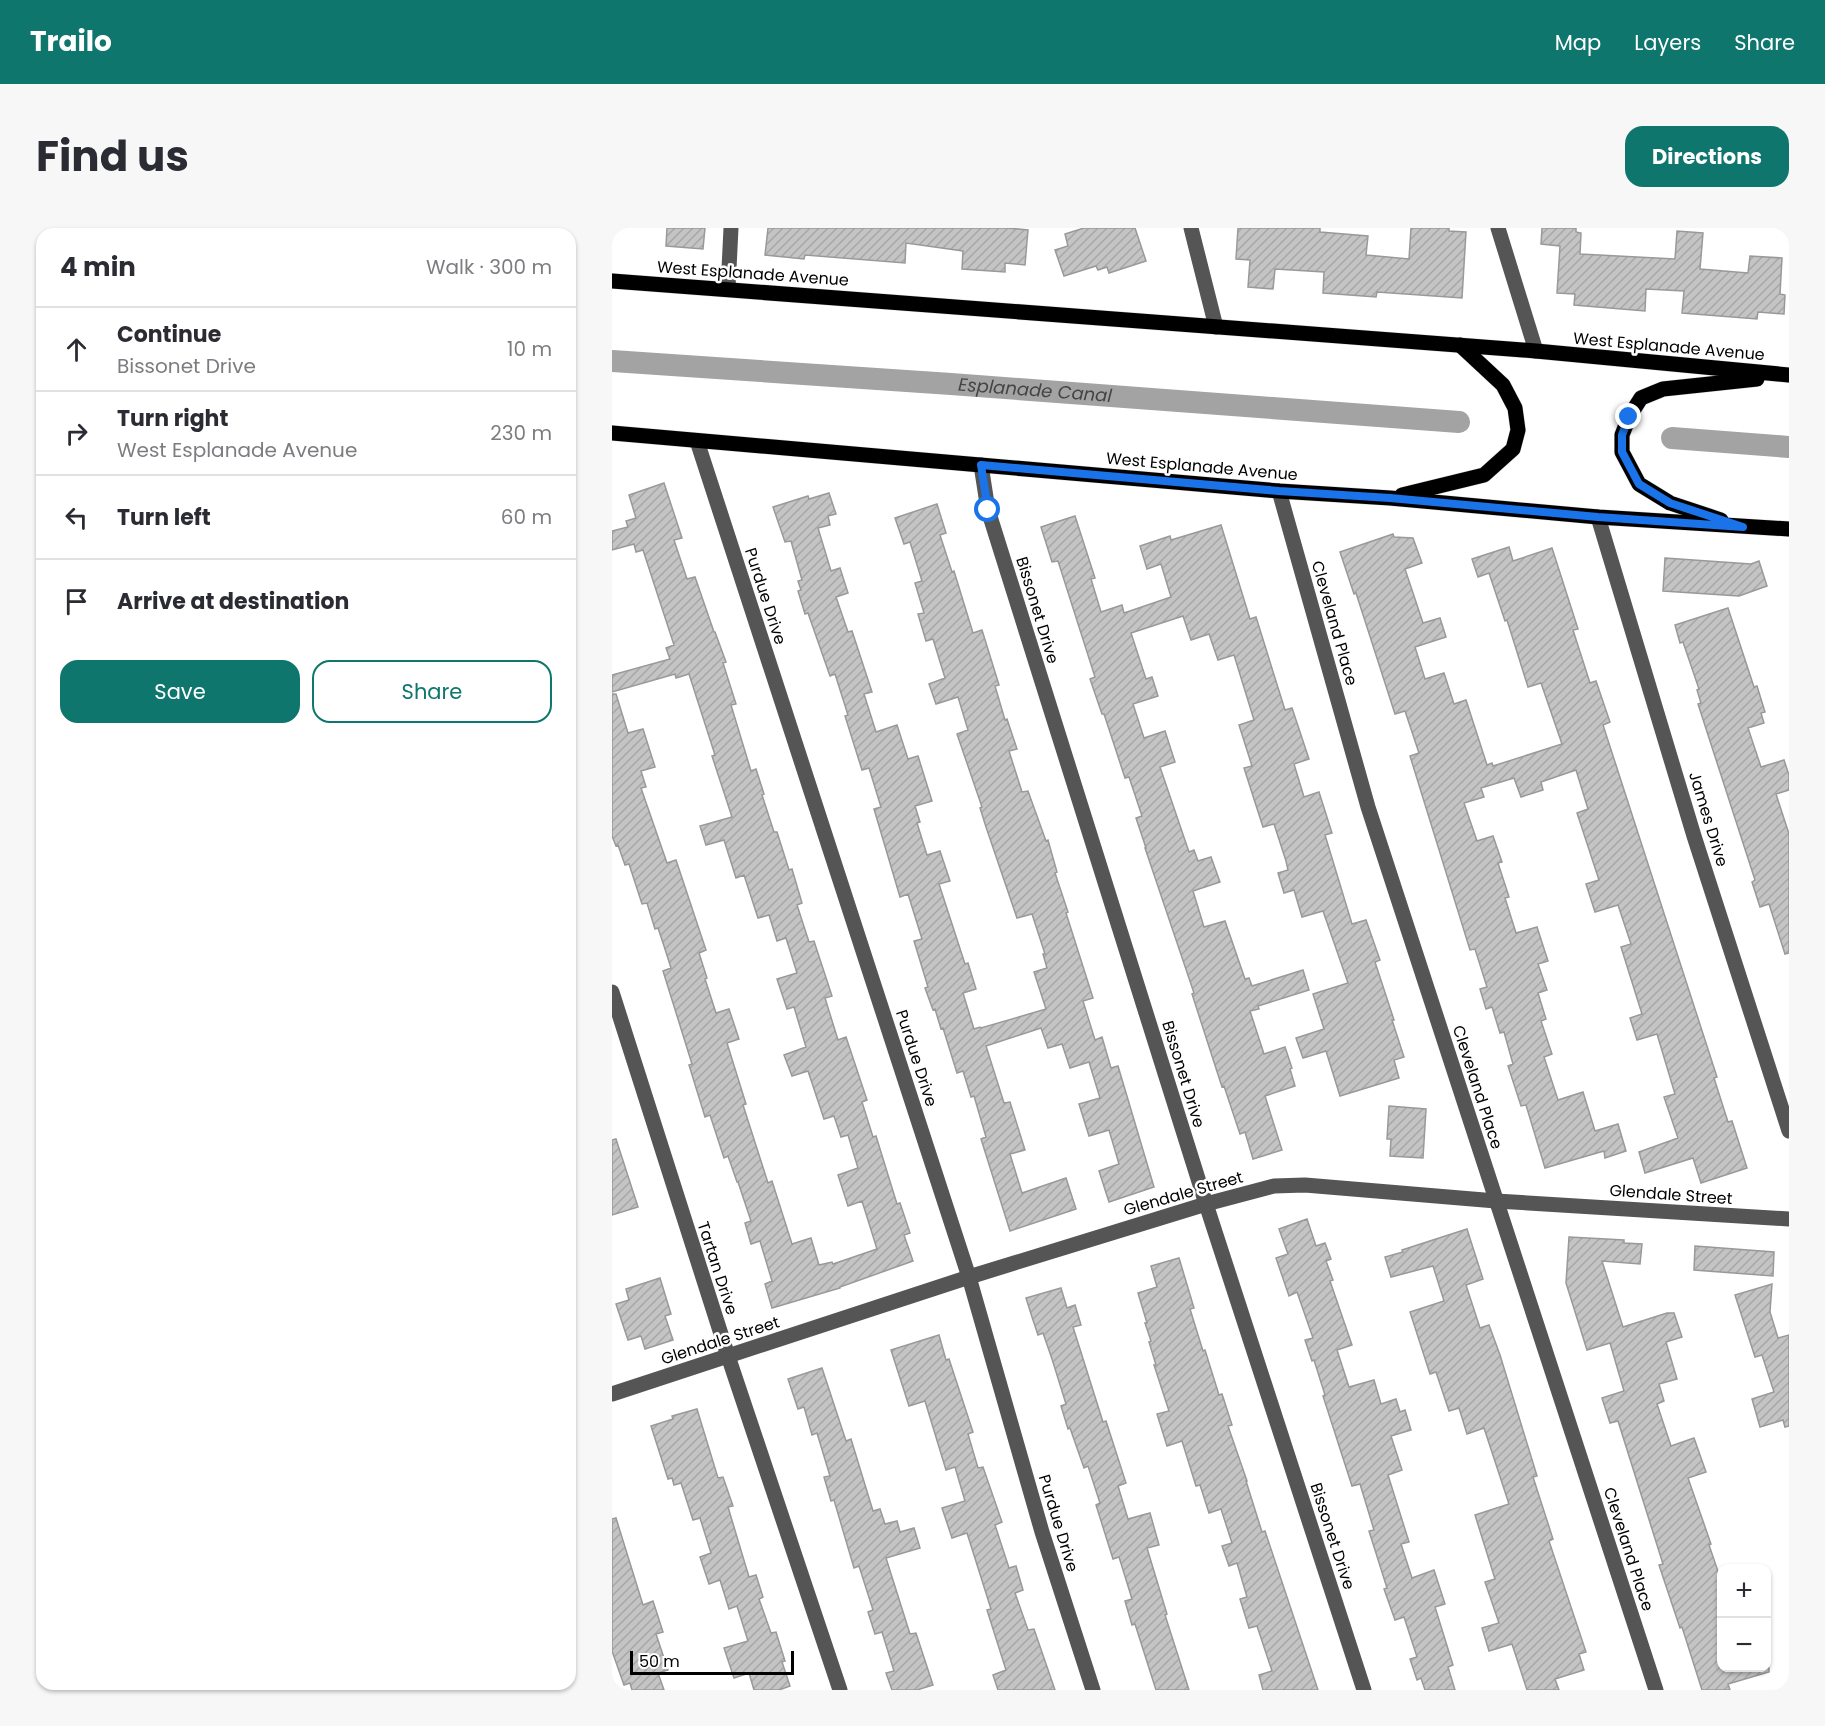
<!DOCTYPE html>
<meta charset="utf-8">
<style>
:root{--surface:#fff;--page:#f7f7f7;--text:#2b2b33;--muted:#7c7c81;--line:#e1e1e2;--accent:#0f766e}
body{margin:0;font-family:Poppins,sans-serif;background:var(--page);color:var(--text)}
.controls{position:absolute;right:18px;bottom:18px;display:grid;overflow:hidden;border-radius:12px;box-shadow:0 2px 4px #0004}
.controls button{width:54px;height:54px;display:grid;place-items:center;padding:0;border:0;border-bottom:2px solid var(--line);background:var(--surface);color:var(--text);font:30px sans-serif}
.scale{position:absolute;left:18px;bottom:15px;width:164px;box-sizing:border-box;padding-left:6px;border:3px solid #000;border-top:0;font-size:16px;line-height:21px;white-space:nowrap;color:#000;-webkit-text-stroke:4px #fff;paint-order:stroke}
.stop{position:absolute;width:18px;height:18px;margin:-14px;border:4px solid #1a73e8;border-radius:50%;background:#fff}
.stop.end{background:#1a73e8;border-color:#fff;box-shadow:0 2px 6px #0008}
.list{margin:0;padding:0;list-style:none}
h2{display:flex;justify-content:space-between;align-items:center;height:78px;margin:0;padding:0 24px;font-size:26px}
h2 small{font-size:20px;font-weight:400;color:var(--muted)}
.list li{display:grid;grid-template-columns:39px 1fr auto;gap:18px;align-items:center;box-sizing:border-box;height:84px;padding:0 24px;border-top:2px solid var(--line)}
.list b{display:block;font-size:22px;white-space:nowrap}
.list p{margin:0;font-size:20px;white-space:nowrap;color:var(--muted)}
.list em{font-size:20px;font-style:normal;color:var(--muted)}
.actions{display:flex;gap:12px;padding:18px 24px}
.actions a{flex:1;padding:14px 0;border:2px solid var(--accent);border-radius:18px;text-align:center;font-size:21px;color:var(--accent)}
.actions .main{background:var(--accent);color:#fff}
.icon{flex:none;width:33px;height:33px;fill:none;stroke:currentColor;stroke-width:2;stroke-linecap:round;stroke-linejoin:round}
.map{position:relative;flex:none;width:1177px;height:1462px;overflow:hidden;border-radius:18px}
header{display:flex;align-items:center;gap:36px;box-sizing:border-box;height:84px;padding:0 30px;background:var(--accent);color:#fff}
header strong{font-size:28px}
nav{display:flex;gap:33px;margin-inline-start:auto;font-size:21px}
.intro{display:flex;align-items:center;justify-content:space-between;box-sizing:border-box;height:144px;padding:0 36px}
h1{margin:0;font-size:42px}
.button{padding:15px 27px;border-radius:18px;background:var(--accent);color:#fff;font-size:21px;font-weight:700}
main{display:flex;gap:36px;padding:0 36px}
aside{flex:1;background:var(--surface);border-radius:18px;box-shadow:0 2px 4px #0004}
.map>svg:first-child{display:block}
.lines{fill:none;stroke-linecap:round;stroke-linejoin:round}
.canal{stroke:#a3a3a3;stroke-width:22}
.building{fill:url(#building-hatch);stroke:#999;stroke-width:1.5}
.major-casing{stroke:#dbdbdb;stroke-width:16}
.minor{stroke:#555;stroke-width:15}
.major{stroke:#000;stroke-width:15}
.route{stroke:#1a73e8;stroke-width:8}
.labels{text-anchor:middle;stroke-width:5;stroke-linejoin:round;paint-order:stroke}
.street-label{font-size:16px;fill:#000;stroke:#fff}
.water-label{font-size:18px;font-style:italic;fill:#444;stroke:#fff}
</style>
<header>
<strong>Trailo</strong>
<nav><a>Map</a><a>Layers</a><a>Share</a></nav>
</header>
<div class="intro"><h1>Find us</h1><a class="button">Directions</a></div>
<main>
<aside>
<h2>4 min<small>Walk · 300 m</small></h2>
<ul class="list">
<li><svg class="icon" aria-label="ahead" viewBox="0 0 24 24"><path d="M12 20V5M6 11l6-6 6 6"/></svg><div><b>Continue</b><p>Bissonet Drive</p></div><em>10 m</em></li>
<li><svg class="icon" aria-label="right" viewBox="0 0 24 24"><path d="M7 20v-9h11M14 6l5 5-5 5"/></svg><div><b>Turn right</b><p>West Esplanade Avenue</p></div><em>230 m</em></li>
<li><svg class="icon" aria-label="left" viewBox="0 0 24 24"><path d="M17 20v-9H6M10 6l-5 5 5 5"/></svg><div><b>Turn left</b></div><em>60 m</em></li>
<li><svg class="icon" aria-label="arrive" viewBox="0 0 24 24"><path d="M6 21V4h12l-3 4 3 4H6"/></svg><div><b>Arrive at destination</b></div></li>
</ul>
<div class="actions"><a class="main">Save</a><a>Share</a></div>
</aside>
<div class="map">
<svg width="1177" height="1462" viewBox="0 0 1177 1462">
<defs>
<pattern id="building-hatch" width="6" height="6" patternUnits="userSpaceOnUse" patternTransform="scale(1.5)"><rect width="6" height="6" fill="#c4c4c4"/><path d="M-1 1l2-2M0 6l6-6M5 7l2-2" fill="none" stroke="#a7a7a7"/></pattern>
</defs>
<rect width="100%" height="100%" fill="#fff"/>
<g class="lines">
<g class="canal">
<path id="s1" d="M 0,133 L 339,156 L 847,194"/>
<path d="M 1060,210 L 1177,219"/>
</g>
</g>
<g class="building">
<path d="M 55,0 L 93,0 L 91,21 L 54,18 Z"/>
<path d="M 156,0 L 395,0 L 416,2 L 413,37 L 393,35 L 393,44 L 350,41 L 351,23 L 294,15 L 293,35 L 193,27 L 192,31 L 153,27 Z"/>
<path d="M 472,0 L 523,0 L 534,33 L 497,45 L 495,39 L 486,42 L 484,38 L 452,48 L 443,22 L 456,18 L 453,6 Z"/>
<path d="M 626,0 L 708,0 L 708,4 L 756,8 L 754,27 L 797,31 L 799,0 L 837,0 L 837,3 L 854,4 L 850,70 L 765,64 L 764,69 L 711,65 L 712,44 L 663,41 L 661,61 L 636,59 L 638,32 L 624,31 Z"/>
<path d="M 930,0 L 964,0 L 964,4 L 969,5 L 968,26 L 1063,31 L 1065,3 L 1091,5 L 1088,41 L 1136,45 L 1138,28 L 1170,30 L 1168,66 L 1173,67 L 1172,86 L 1146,84 L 1145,91 L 1070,85 L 1072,63 L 1034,61 L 1033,83 L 962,77 L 963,66 L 945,65 L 948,18 L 929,16 Z"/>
<path d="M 52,255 L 70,310 L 62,312 L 75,351 L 83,349 L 102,404 L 103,404 L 114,434 L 111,435 L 124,476 L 119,477 L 139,543 L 144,541 L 152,566 L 150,567 L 162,604 L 165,604 L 177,642 L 180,641 L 190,675 L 185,677 L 197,714 L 202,713 L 220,768 L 213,770 L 226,812 L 234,809 L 255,872 L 250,874 L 261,909 L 264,908 L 285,976 L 288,975 L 298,1005 L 292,1007 L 301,1033 L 228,1059 L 228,1060 L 160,1080 L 153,1056 L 160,1053 L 148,1013 L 139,1016 L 133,995 L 139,993 L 126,954 L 125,954 L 116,928 L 112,930 L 98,887 L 93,889 L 77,837 L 80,836 L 51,743 L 59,740 L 52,718 L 46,700 L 43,701 L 35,675 L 30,676 L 17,636 L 13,637 L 6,617 L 4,618 L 0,608 L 0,466 L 4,466 L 16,505 L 31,501 L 43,539 L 29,543 L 34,559 L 29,560 L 55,635 L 64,632 L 94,722 L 87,725 L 95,750 L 93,751 L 104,785 L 117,781 L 127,811 L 115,815 L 134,876 L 131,877 L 156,955 L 160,953 L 180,1016 L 199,1010 L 207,1037 L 220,1034 L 221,1036 L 265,1021 L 250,973 L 236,978 L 226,947 L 246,940 L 236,907 L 229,909 L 222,888 L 212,891 L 196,843 L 180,848 L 172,827 L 194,819 L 182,779 L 175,781 L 165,751 L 185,745 L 174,710 L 165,713 L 157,687 L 146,690 L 132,647 L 124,650 L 112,612 L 94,617 L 88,598 L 120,589 L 100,528 L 103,527 L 77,446 L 64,450 L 63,446 L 0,464 L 0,447 L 58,431 L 54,420 L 62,417 L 31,322 L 24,324 L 22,316 L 0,322 L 0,303 L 16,299 L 14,293 L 24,290 L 17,267 Z"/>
<path d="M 217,265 L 224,286 L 216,288 L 218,297 L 206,300 L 219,343 L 228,340 L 236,365 L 224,369 L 236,404 L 240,403 L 260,464 L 252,466 L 264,504 L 285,497 L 296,531 L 306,528 L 320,573 L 303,578 L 308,594 L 305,595 L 315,627 L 328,623 L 338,653 L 327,656 L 353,736 L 356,735 L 364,761 L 351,765 L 362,801 L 368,799 L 369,800 L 434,781 L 422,744 L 435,740 L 431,726 L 433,726 L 420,686 L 405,690 L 374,599 L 368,580 L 370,579 L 345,506 L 356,502 L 346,469 L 324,476 L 317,456 L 333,450 L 321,411 L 314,413 L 306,386 L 312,385 L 303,355 L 310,353 L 298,314 L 292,316 L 283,290 L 325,276 L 334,305 L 328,307 L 340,344 L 342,343 L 361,405 L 370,402 L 387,457 L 383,458 L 393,492 L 395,491 L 405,521 L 397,523 L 410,564 L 416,563 L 434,613 L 436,612 L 445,644 L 443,645 L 456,684 L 454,685 L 481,770 L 471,773 L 483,812 L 490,809 L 499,840 L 506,838 L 542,959 L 497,974 L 487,943 L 507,936 L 497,902 L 477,908 L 467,876 L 488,870 L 477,834 L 458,840 L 450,816 L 436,820 L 429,800 L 374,818 L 392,875 L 398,874 L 413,922 L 398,926 L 410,965 L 454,950 L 464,981 L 398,1003 L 369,911 L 374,909 L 362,868 L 359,869 L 351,843 L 345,845 L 331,800 L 329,801 L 323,781 L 321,782 L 313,760 L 316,759 L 302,713 L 310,711 L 296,666 L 288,669 L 262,581 L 269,579 L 257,540 L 250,542 L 233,488 L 236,487 L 223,446 L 218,448 L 196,385 L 193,386 L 186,363 L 189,362 L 186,353 L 190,352 L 179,313 L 173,314 L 161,279 L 196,268 L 197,271 Z"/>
<path d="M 463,288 L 483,350 L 479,351 L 489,384 L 510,377 L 512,385 L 559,369 L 549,336 L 535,341 L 528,318 L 558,308 L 559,312 L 609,297 L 638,391 L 644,389 L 673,482 L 680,480 L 697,531 L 682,536 L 692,569 L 707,564 L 720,605 L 713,607 L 740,696 L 754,692 L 768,732 L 763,734 L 782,792 L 780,792 L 792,829 L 782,832 L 787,850 L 728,868 L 714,823 L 691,830 L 684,810 L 712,801 L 701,766 L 736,755 L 711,683 L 690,689 L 682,662 L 672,665 L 666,645 L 676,642 L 674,633 L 662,596 L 651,599 L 632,540 L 640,538 L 627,497 L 642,492 L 622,427 L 606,432 L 597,406 L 579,412 L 571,388 L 519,405 L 534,451 L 540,449 L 546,468 L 521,476 L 532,510 L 553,503 L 563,534 L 548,539 L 577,624 L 582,622 L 586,633 L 599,629 L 608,654 L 581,663 L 592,699 L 613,693 L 633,751 L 637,750 L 640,758 L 691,742 L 697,762 L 646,778 L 647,781 L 638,783 L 652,826 L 673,819 L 680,840 L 678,841 L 683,858 L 653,868 L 670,922 L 641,931 L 633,904 L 628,906 L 612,858 L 610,859 L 580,766 L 582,765 L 533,620 L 534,620 L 524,590 L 530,588 L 517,549 L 513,550 L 492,486 L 490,486 L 478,451 L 483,449 L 446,333 L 440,334 L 429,299 Z"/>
<path d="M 781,306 L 782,309 L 801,310 L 810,335 L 793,341 L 811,395 L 828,390 L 834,409 L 803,419 L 813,451 L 832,445 L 842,476 L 854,472 L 875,537 L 880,535 L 881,538 L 950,516 L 929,455 L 916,459 L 895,392 L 893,393 L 877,345 L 866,349 L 860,331 L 897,319 L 901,333 L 940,320 L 966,401 L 961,402 L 978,455 L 984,453 L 998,494 L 991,497 L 1105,849 L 1102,850 L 1116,894 L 1120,893 L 1135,940 L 1089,955 L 1081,930 L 1033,945 L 1027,924 L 1066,910 L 1052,869 L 1063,866 L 1045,806 L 1025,812 L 1018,790 L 1030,786 L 1009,719 L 1019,716 L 1006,677 L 983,684 L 974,656 L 987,652 L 965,585 L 976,581 L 964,542 L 929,554 L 931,562 L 909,569 L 902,550 L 869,560 L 872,569 L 852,575 L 865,613 L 881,608 L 890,634 L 886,635 L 897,669 L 893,670 L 904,705 L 925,699 L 936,733 L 926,736 L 935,762 L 926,765 L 934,791 L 929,793 L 940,826 L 932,829 L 946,872 L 971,864 L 983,903 L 1006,896 L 1014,923 L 993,930 L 992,923 L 933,940 L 914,877 L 909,878 L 896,838 L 901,836 L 892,804 L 888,805 L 880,779 L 874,781 L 868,761 L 875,759 L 863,721 L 858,722 L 798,528 L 807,525 L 793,483 L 783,486 L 744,365 L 742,366 L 728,324 Z"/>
<path d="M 1053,330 L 1139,336 L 1147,333 L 1155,358 L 1127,368 L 1051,363 Z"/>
<path d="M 1116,380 L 1142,459 L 1145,458 L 1153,484 L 1149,485 L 1152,495 L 1136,500 L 1149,539 L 1172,532 L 1177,547 L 1177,562 L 1164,566 L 1177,606 L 1177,725 L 1173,726 L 1157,676 L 1148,679 L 1140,654 L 1143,652 L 1086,476 L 1089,475 L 1085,462 L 1087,461 L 1071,414 L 1068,415 L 1063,397 Z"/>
<path d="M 777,878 L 814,881 L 811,930 L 778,928 L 779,911 L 775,911 Z"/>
<path d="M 4,911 L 26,979 L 0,987 L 0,912 Z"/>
<path d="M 695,991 L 704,1018 L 713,1015 L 719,1031 L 714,1033 L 721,1052 L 718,1053 L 740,1117 L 725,1122 L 737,1159 L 762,1152 L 769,1176 L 784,1171 L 788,1184 L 793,1182 L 799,1202 L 779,1208 L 790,1242 L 776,1247 L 797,1314 L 789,1316 L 800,1350 L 822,1342 L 833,1376 L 823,1379 L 841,1437 L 836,1439 L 843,1462 L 813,1462 L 809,1450 L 805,1452 L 798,1431 L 805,1429 L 792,1389 L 783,1392 L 772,1361 L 775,1360 L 757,1303 L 762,1302 L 748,1256 L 740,1258 L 711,1168 L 713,1167 L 702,1132 L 700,1133 L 693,1112 L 701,1110 L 685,1064 L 677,1068 L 664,1030 L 676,1026 L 667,1001 Z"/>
<path d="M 855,1001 L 871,1051 L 854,1057 L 868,1100 L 877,1097 L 888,1127 L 925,1248 L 921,1249 L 941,1311 L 937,1313 L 974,1424 L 967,1426 L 972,1442 L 943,1451 L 947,1462 L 915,1462 L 900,1416 L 877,1423 L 870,1400 L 887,1395 L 873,1354 L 883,1351 L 863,1287 L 897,1276 L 872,1200 L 855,1206 L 847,1180 L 837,1183 L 824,1144 L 818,1146 L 798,1084 L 832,1073 L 821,1038 L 779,1049 L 773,1029 L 791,1024 L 790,1022 Z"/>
<path d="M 957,1009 L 1012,1012 L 1012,1015 L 1030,1016 L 1028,1036 L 990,1033 L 1011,1099 L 1055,1085 L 1062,1085 L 1070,1109 L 1054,1114 L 1065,1151 L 1047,1156 L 1052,1173 L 1045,1176 L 1059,1218 L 1082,1210 L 1094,1244 L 1076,1250 L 1099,1316 L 1097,1317 L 1110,1355 L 1110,1440 L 1157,1440 L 1157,1444 L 1116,1456 L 1118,1462 L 1090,1462 L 1070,1399 L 1068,1400 L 1047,1337 L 1051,1336 L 1006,1193 L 998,1195 L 990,1170 L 1012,1163 L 998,1115 L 975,1122 L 954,1055 Z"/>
<path d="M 1083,1018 L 1162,1024 L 1161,1048 L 1082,1042 Z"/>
<path d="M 567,1030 L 582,1080 L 578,1081 L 591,1123 L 593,1122 L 607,1167 L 610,1166 L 620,1197 L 616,1198 L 635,1253 L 634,1253 L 650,1304 L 653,1303 L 706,1462 L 651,1462 L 647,1447 L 660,1443 L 645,1398 L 637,1400 L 628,1371 L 635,1369 L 625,1335 L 617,1338 L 610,1318 L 620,1315 L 609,1281 L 597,1285 L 588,1257 L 584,1258 L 570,1213 L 555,1218 L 545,1186 L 557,1183 L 542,1137 L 544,1137 L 537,1114 L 539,1113 L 533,1095 L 535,1095 L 526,1065 L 545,1059 L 539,1038 Z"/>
<path d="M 48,1050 L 59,1086 L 53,1088 L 61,1112 L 33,1121 L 29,1108 L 16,1112 L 4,1076 L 17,1072 L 14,1061 Z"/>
<path d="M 1160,1056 L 1158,1084 L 1166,1110 L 1177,1107 L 1177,1198 L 1173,1199 L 1171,1192 L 1148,1199 L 1140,1171 L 1162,1164 L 1150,1127 L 1143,1129 L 1123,1067 Z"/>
<path d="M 449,1060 L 455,1080 L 463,1077 L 469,1097 L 461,1099 L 491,1194 L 494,1193 L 514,1255 L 506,1258 L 516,1291 L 538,1285 L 547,1317 L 535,1320 L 555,1386 L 553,1387 L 577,1462 L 544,1462 L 523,1396 L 520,1397 L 513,1373 L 520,1371 L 507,1329 L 501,1331 L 484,1277 L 488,1275 L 476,1238 L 472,1240 L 458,1200 L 456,1201 L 449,1178 L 454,1176 L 440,1131 L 431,1105 L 426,1107 L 420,1089 L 414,1070 Z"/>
<path d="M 327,1107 L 334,1132 L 337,1131 L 361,1204 L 356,1206 L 366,1240 L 371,1239 L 390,1294 L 383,1297 L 397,1340 L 404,1338 L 411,1362 L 403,1365 L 416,1402 L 422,1401 L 443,1462 L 386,1462 L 381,1447 L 394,1442 L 375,1382 L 379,1381 L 355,1305 L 340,1310 L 330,1280 L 353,1273 L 343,1239 L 334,1242 L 313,1173 L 297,1178 L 279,1122 Z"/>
<path d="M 210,1140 L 234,1213 L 239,1211 L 261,1283 L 268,1281 L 273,1296 L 285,1293 L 288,1304 L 302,1300 L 308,1320 L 274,1330 L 298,1406 L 304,1405 L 321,1457 L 305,1462 L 280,1462 L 274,1445 L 282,1443 L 270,1404 L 263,1406 L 256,1384 L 261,1382 L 247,1338 L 242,1340 L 222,1272 L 219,1273 L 212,1249 L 218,1248 L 205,1205 L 200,1207 L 192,1179 L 186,1181 L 176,1151 Z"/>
<path d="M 85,1181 L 106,1250 L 111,1249 L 121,1278 L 116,1279 L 137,1349 L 144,1347 L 151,1369 L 147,1371 L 159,1405 L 164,1404 L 173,1433 L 170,1434 L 178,1458 L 167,1462 L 142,1462 L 137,1445 L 122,1450 L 112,1420 L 136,1413 L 125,1378 L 117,1381 L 108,1352 L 97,1356 L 88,1329 L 99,1325 L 88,1290 L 81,1292 L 69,1255 L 62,1257 L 60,1250 L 56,1251 L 39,1198 L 61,1191 L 60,1188 Z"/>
<path d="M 4,1290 L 31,1377 L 41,1373 L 51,1404 L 44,1406 L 56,1442 L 46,1445 L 52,1462 L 20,1462 L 18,1455 L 12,1457 L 0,1423 L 0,1291 Z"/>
</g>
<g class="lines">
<defs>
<g id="major">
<path d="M 0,53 L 924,123 L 1177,147"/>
<path d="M 0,205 L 667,263 L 778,270 L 986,289 L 1177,301"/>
<path d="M 790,267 L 872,247 L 901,221 L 906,202 L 903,180 L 891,157 L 848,117"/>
<path d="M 1109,292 L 1058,275 L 1027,256 L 1010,224 L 1010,207 L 1017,189 L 1029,170 L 1051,161 L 1145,151"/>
</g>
</defs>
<use href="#major" class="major-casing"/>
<g class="minor">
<path d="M 579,0 L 604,99"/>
<path d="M 886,0 L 924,123"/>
<path d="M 116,61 L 119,0"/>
<path d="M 85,213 L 357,1049 L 430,1304 L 481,1462"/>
<path d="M 369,237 L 376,282 L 594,976 L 752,1462"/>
<path d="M 667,263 L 756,579 L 1044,1462"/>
<path d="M 986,289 L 1082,608 L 1177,903"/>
<path d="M 0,764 L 116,1128 L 228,1462"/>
<path d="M 0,1166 L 357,1049 L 594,976 L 662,958 L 693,957 L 884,973 L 1177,991"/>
</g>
<use href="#major" class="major"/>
</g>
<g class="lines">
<path class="route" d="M 376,282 L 369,237 L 667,263 L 778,270 L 986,289 L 1131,299 L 1058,275 L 1027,256 L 1010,224 L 1010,207 L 1017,189"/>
</g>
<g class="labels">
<g class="street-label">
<text transform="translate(141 45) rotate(4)" y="6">West Esplanade Avenue</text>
<text transform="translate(1057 118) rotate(5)" y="6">West Esplanade Avenue</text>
<text transform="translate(590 238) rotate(5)" y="6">West Esplanade Avenue</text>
<text transform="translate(154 368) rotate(72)" y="6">Purdue Drive</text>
<text transform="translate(426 382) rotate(73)" y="6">Bissonet Drive</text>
<text transform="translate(723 395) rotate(74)" y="6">Cleveland Place</text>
<text transform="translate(1097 591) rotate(73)" y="6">James Drive</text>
<text transform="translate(305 830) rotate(72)" y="6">Purdue Drive</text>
<text transform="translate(572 846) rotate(73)" y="6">Bissonet Drive</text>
<text transform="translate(866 859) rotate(72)" y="6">Cleveland Place</text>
<text transform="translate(571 965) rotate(-16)" y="6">Glendale Street</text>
<text transform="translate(1059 966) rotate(4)" y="6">Glendale Street</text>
<text transform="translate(106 1040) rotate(72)" y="6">Tartan Drive</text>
<text transform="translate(108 1112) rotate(-18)" y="6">Glendale Street</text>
<text transform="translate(447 1295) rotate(73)" y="6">Purdue Drive</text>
<text transform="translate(721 1308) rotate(72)" y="6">Bissonet Drive</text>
<text transform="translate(1017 1321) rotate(72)" y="6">Cleveland Place</text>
</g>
<g class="water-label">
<text dy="6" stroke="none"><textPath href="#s1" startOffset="424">Esplanade Canal</textPath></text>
</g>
</g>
</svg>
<div class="controls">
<button>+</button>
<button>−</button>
</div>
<div class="scale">50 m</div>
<div class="stop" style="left:376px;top:282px"></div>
<div class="stop end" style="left:1017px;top:189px"></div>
</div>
</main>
